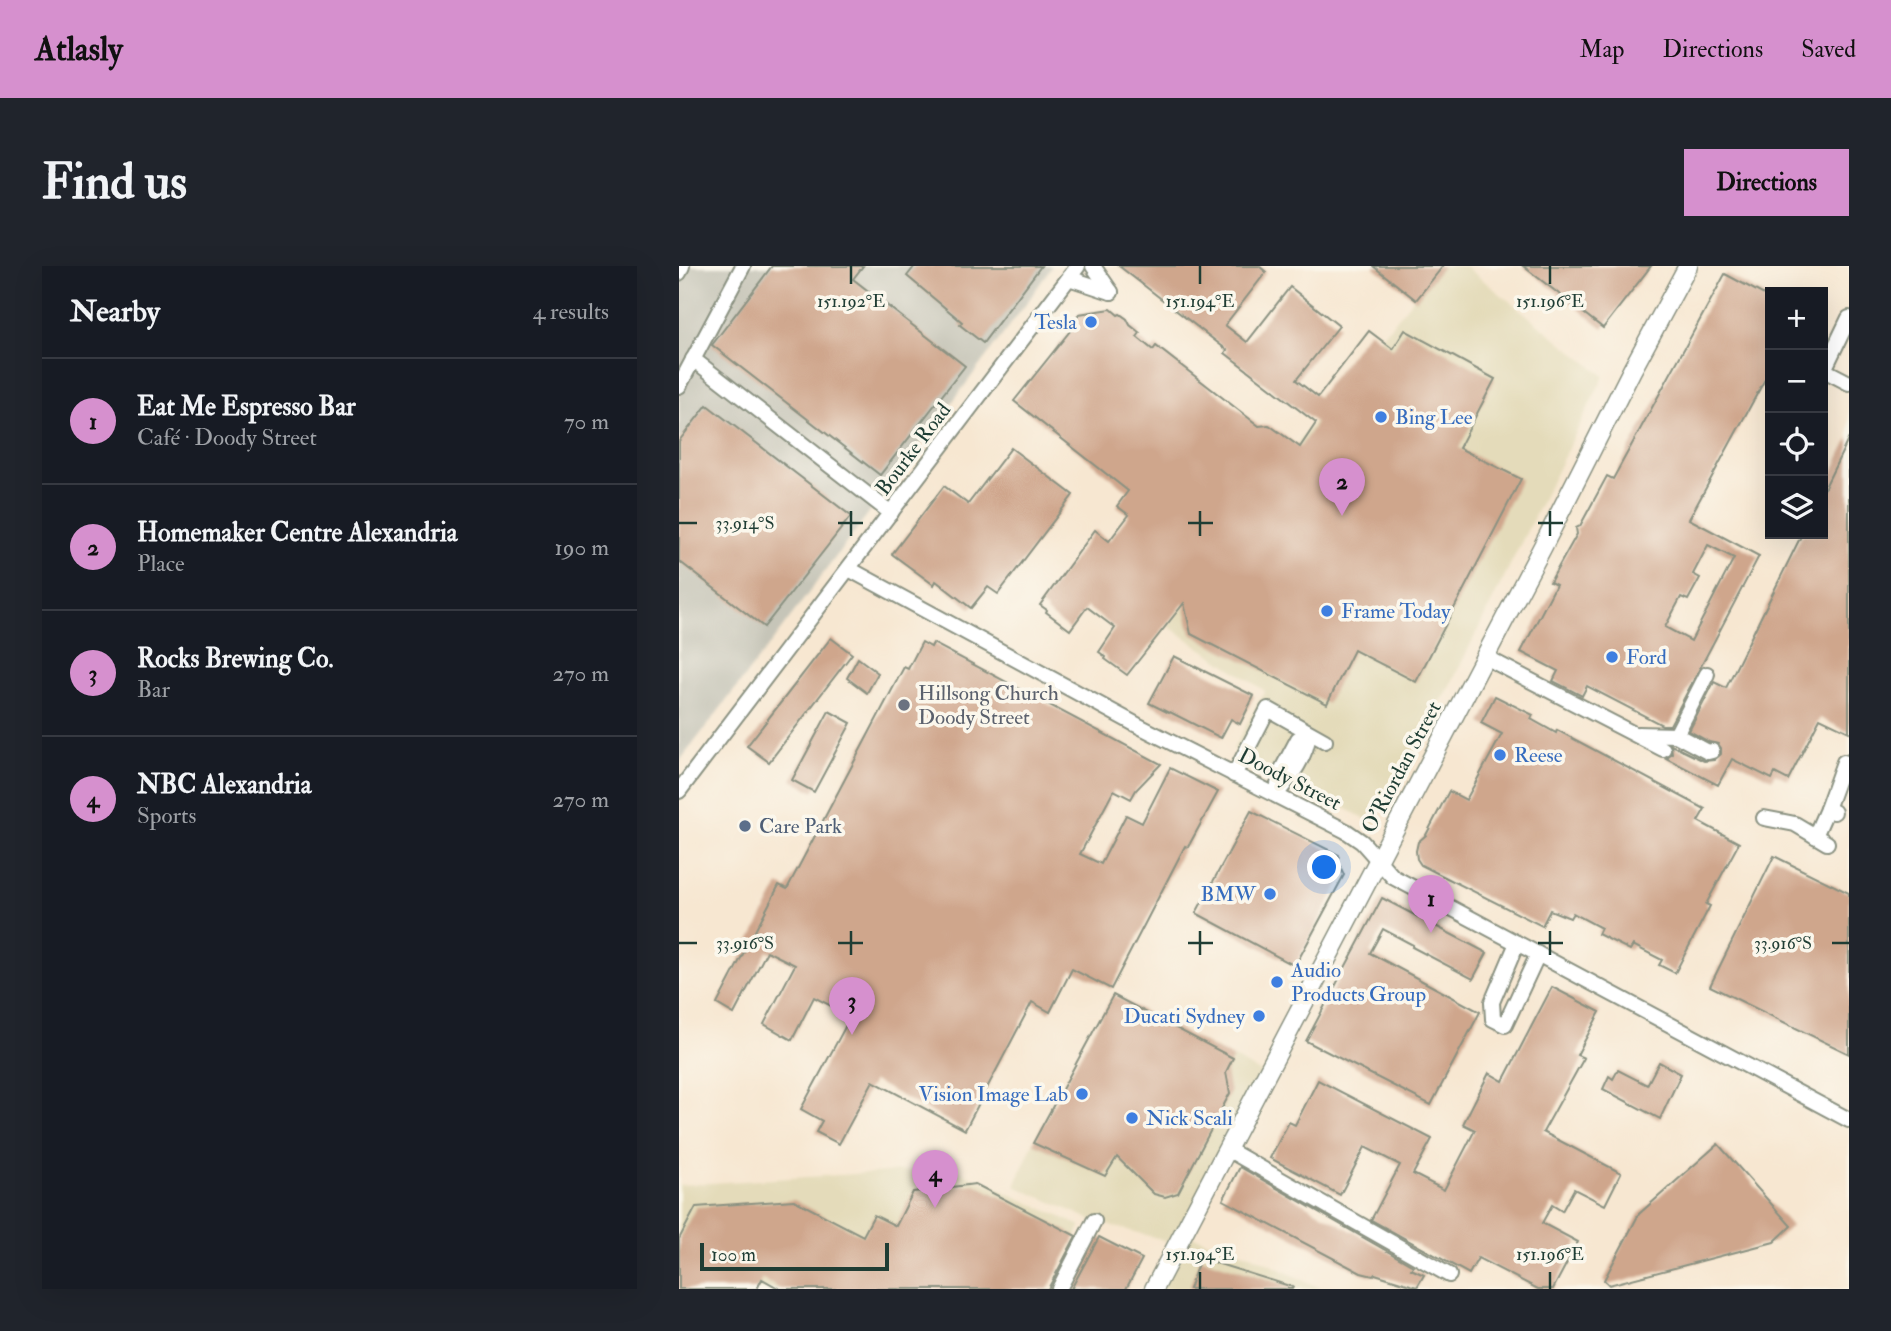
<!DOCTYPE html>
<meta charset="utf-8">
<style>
:root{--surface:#171b24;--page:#20242c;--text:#f1f3f6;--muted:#9ea1a6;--line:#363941;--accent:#d690ce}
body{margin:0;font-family:"IM FELL Double Pica",serif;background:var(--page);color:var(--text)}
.controls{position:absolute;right:21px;top:21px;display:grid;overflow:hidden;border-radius:0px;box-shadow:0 7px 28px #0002}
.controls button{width:63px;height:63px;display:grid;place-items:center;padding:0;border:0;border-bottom:2px solid var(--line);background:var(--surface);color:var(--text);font:35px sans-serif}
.scale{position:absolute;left:21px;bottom:18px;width:189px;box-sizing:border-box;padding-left:7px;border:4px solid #1f3d34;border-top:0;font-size:19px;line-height:24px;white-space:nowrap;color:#1f3d34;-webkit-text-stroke:5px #fbf7ec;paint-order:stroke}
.you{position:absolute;left:646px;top:602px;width:24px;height:24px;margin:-18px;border:5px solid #fff;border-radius:50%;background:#1a73e8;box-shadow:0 0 0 10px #1a73e833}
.badge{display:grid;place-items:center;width:46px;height:46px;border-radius:50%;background:var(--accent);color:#111;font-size:23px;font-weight:700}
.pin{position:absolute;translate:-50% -58px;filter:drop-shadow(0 2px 4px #0008)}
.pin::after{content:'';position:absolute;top:37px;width:24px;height:21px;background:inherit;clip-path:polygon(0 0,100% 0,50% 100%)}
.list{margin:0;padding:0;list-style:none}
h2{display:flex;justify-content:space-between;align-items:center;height:91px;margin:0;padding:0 28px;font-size:30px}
h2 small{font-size:23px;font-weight:400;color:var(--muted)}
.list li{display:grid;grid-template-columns:46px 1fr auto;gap:21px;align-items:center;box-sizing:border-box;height:126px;padding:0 28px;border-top:2px solid var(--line)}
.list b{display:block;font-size:26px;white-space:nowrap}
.list p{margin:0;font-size:23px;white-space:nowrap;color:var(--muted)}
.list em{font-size:23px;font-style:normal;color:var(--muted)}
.icon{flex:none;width:38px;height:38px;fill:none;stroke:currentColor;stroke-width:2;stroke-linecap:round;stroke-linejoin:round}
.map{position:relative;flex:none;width:1170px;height:1023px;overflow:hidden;border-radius:0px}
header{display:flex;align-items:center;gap:42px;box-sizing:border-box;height:98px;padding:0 35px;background:var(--accent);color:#111}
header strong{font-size:33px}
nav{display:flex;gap:38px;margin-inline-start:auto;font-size:24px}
.intro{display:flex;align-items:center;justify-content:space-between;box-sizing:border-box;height:168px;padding:0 42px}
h1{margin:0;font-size:49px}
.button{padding:18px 32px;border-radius:0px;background:var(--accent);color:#111;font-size:24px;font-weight:700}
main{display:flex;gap:42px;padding:0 42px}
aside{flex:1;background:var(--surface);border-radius:0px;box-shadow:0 7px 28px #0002}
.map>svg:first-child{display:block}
.built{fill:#e4dbba}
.industrial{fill:#c6c5b8}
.building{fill:#cfa68c;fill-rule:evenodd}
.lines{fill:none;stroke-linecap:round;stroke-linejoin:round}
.minor-casing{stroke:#8b9282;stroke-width:18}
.major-casing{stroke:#8b9282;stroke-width:21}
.minor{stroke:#fff;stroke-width:14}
.major{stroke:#fff;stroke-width:18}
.ticks{fill:none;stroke:#1f3d34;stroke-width:2.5}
.shop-dot{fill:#3f7fe0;stroke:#fbf7ec;stroke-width:2.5}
.worship-dot{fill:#6b7280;stroke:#fbf7ec;stroke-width:2.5}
.service-dot{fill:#5c6f8a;stroke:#fbf7ec;stroke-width:2.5}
.labels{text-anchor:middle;stroke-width:7;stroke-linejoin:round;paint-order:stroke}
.shop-label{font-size:21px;fill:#366cbe;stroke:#fbf7ec;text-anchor:start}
.street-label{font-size:21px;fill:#1f3d34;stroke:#fbf7ec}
.worship-label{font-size:21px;fill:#5b616d;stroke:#fbf7ec;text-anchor:start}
.service-label{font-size:21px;fill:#4e5e75;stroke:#fbf7ec;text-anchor:start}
.ticks-label{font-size:18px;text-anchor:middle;fill:#1f3d34;stroke:#fbf7ec;stroke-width:7;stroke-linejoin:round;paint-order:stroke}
</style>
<header>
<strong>Atlasly</strong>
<nav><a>Map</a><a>Directions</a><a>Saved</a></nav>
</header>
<div class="intro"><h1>Find us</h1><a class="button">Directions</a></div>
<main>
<aside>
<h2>Nearby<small>4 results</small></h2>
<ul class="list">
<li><span class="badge">1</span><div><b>Eat Me Espresso Bar</b><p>Café · Doody Street</p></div><em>70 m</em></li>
<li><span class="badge">2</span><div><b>Homemaker Centre Alexandria</b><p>Place</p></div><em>190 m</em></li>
<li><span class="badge">3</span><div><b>Rocks Brewing Co.</b><p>Bar</p></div><em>270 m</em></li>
<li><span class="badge">4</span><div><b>NBC Alexandria</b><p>Sports</p></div><em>270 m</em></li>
</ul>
</aside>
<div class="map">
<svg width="1170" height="1023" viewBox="0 0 1170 1023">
<rect width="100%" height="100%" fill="#fbf7ec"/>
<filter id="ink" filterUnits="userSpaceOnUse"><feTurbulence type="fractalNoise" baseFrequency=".0143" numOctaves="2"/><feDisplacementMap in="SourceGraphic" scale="14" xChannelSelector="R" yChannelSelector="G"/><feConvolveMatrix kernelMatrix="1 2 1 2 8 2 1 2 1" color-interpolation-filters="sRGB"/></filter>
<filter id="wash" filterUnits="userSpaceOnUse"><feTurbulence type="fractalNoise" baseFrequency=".00686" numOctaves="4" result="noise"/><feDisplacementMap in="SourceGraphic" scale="28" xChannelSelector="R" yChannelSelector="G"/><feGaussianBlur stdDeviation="1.57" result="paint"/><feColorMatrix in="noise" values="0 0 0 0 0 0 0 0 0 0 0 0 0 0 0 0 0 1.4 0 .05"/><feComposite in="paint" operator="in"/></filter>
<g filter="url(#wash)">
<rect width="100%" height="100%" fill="#f7e7d1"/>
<g class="built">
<path d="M 760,0 L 786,0 L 925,110 L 766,430 L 758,438 L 696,558 L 554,483 L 586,425 L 489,360 L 562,270 L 616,180 Z"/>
<path d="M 434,729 L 587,809 L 504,967 L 569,988 L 643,1023 L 475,1023 L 497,979 L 478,972 L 415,955 L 336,920 L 354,877 Z"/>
<path d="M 273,902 L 402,960 L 369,1023 L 0,1023 L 0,919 Z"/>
</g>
<path class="industrial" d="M 0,0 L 373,0 L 347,38 L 95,373 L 0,496 Z"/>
<g id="blocks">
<g class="building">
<path d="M 93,0 L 184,0 L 174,13 L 286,100 L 201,209 L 33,79 Z"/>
<path d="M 236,0 L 362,0 L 304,77 L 281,59 L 283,56 L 228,10 Z"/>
<path d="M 440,0 L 580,0 L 587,6 L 546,59 L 568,76 L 611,21 L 660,60 L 617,114 L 639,131 L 690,65 L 714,83 L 726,64 L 816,113 L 780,182 L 842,213 L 737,416 L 675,384 L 648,438 L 512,368 L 505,337 L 448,409 L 426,393 L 427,391 L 420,386 L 436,362 L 408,341 L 391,364 L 367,346 L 368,344 L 361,339 L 416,264 L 430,275 L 450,249 L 438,240 L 449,225 L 335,135 L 391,65 L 390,61 L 400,48 L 432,43 L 439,49 L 441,48 L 448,53 L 451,59 L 461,67 L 458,71 L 474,84 L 477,80 L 580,160 L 590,159 L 621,181 L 637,157 L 546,87 L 548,84 Z"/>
<path d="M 694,0 L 764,0 L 737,34 Z"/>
<path d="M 844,0 L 972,0 L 924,62 Z"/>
<path d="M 1046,8 L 1091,32 L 1091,104 L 1010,253 L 1080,290 L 991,459 L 983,459 L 908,420 L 903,430 L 874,415 L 879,405 L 842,386 L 877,319 L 871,316 L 898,268 L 897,262 L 901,260 L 928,210 L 934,213 ZM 1029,279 L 1055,292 L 1012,375 L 986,361 L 1002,331 L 1009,334 L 1021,312 L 1014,308 Z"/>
<path d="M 28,139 L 172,250 L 85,361 L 0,295 L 0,175 Z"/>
<path d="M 1170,172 L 1170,466 L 1141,452 L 1109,514 L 1096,507 L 1093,513 L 1053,493 L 1039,519 L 987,492 L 993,487 L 992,479 L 1025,495 L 1035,494 L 1042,488 L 1042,482 L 1039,478 L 1030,476 L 1010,465 L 1035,416 L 1047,422 L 1123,268 L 1144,268 L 1144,225 Z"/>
<path d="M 332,182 L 394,229 L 319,328 L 309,321 L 292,342 L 257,315 L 255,319 L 213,288 L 265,220 L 289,238 Z"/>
<path d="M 152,372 L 173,388 L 90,496 L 68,480 Z"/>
<path d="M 243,376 L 252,381 L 254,377 L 482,498 L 457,524 L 452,533 L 435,524 L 401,588 L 422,598 L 447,549 L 463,557 L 491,502 L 539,526 L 509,581 L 506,580 L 432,723 L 393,703 L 371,746 L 353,736 L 286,864 L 194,815 L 160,878 L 137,866 L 143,855 L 122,843 L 172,750 L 135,731 L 113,774 L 85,758 L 116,699 L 88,685 L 55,748 L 38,738 L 100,619 L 108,623 L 225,401 L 229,403 Z"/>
<path d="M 495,390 L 575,430 L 561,458 L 552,453 L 542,472 L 491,446 L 490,447 L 470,437 Z"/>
<path d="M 179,392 L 199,407 L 188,427 L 168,412 Z"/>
<path d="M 816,430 L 854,449 L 852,453 L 877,467 L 878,464 L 1026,543 L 1019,555 L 1060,577 L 1027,638 L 1031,640 L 996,707 L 980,699 L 983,694 L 954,679 L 951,684 L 919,668 L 922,662 L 894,647 L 891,652 L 871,644 L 863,660 L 742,599 L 738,593 L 737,585 L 739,576 L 747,569 L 770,525 L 787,534 L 823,468 L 802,457 Z"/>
<path d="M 150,445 L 172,457 L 135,526 L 113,514 Z"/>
<path d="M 572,545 L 660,589 L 659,595 L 665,609 L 616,700 L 517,647 Z"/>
<path d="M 1095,590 L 1170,627 L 1170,788 L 1031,720 Z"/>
<path d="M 703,632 L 808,687 L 794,713 L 733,681 L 734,679 L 704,663 L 691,687 L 801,746 L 752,839 L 627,775 Z"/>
<path d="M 873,721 L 921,746 L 898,789 L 905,792 L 864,866 L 942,907 L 926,939 L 895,923 L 883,945 L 873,939 L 863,957 L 899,976 L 874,1023 L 859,1023 L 799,992 L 790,1008 L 692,954 L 721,899 L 686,881 L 661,929 L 591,892 L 610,856 L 616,859 L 639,814 L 753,873 L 734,908 L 765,924 L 796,864 L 784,858 L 810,807 L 824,815 Z"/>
<path d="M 434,729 L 554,792 L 547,806 L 551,827 L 499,927 L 486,931 L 475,928 L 438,891 L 426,910 L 354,877 Z"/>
<path d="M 980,796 L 1002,808 L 981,853 L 924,823 L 930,810 L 934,813 L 939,804 L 968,819 Z"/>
<path d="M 1039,878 L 1112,960 L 1095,976 L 930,1019 L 925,1014 L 960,948 Z"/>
<path d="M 561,901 L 734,1000 L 732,1003 L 745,1009 L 738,1021 L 696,1008 L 694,1010 L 682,1007 L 544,934 Z"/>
<path d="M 296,918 L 397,970 L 369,1023 L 101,1023 L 83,1013 L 78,1023 L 0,1023 L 0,973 L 17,941 L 115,934 L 184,970 L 195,949 L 217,960 L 234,926 Z"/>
<path d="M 420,971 L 463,993 L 447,1023 L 392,1023 Z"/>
<path d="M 521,992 L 614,1021 L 613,1023 L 510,1023 Z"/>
</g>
</g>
</g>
<g filter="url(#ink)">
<use href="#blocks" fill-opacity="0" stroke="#8b9282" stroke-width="2"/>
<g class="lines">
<defs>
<g id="minor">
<path d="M 414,0 L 432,26"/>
<path d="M 0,7 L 3,0"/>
<path d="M 390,12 L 432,26"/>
<path d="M 1170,52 L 1145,104 L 1170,117"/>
<path d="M 14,93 L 212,247"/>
<path d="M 0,120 L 64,0"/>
<path d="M 170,303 L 458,459 L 667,565 L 683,576 L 714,611 L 1170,854"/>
<path d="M 806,391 L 984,483"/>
<path d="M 959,468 L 997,469 L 1028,408"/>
<path d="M 997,469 L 1029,486 L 1033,485"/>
<path d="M 555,509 L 589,443 L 646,475"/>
<path d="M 0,525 L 399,0"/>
<path d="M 597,528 L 602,505 L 619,473 L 630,467"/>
<path d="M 597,528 C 612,512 628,489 630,467"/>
<path d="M 1148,543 L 1165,496"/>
<path d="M 1085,552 L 1116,558 L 1148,577"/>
<path d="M 1136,570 L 1148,543 L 1155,546"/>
<path d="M 838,677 L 813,736 L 814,753 L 826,759 L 859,688"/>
<path d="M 548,883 L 770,1009"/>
<path d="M 380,1023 L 415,955"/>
</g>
<path id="major" d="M 475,1023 L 864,280 L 953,104 L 1009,0"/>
</defs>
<use href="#minor" class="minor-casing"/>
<use href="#major" class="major-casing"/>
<use href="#minor" class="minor"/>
<use href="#major" class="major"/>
</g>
</g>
<path class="ticks" d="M 172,0 L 172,18M 521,0 L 521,18M 871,0 L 871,18M 172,245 L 172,270M 521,245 L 521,270M 871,245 L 871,270M 0,257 L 18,257M 159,257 L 184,257M 509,257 L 534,257M 859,257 L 884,257M 172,665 L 172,689M 521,665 L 521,689M 871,665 L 871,689M 0,677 L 18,677M 159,677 L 184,677M 509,677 L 534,677M 859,677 L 884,677M 1153,677 L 1170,677M 521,1006 L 521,1023M 871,1006 L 871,1023"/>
<g class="shop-dot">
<circle cx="412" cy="56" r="7"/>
<circle cx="702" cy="151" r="7"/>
<circle cx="648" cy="345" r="7"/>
<circle cx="933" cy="391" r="7"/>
<circle cx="821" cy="489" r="7"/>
<circle cx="591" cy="628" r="7"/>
<circle cx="598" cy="716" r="7"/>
<circle cx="580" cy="750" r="7"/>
<circle cx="403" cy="828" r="7"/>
<circle cx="453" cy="852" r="7"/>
</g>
<circle class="worship-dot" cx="225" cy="439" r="7"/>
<circle class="service-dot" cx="66" cy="560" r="7"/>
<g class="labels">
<g class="shop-label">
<text x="398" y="63" text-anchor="end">Tesla</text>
<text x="716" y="158">Bing Lee</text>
<text x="662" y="352">Frame Today</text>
<text x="947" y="398">Ford</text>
<text x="835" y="496">Reese</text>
<text x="577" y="635" text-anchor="end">BMW</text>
<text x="612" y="711">Audio<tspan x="612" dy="24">Products Group</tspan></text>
<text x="566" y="757" text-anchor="end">Ducati Sydney</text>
<text x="389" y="835" text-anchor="end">Vision Image Lab</text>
<text x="467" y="859">Nick Scali</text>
</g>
<g class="street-label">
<text transform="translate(234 183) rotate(-53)" y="7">Bourke Road</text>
<text transform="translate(722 501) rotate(-62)" y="7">O'Riordan Street</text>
<text transform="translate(611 513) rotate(27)" y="7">Doody Street</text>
</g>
<g class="worship-label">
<text x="239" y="434">Hillsong Church<tspan x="239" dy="24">Doody Street</tspan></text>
</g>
<g class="service-label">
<text x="80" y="567">Care Park</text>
</g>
</g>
<g class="ticks-label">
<text x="172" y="41">151.192°E</text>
<text x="521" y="41">151.194°E</text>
<text x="871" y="41">151.196°E</text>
<text x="66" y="263">33.914°S</text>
<text x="66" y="683">33.916°S</text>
<text x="1104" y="683">33.916°S</text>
<text x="521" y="994">151.194°E</text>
<text x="871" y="994">151.196°E</text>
</g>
</svg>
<div class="controls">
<button>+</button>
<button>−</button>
<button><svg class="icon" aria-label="locate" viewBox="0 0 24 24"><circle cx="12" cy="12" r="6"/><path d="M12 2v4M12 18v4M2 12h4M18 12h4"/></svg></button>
<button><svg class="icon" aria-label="layers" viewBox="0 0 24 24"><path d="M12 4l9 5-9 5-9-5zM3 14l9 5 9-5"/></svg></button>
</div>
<div class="scale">100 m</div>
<div class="you"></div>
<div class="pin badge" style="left:752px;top:667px">1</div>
<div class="pin badge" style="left:663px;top:250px">2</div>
<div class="pin badge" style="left:173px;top:769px">3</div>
<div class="pin badge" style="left:256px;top:942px">4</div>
</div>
</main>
